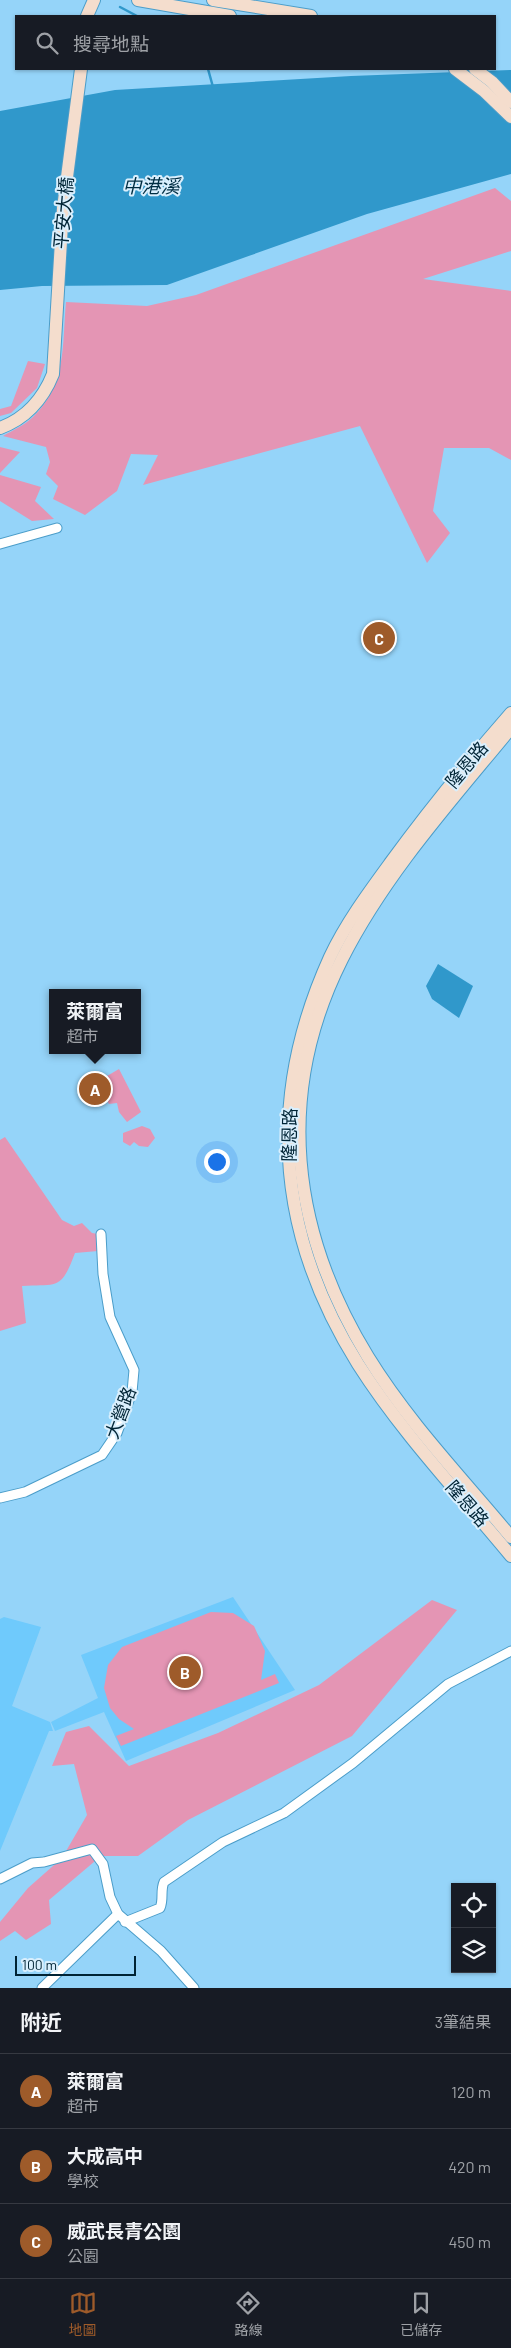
<!DOCTYPE html>
<html lang="zh-TW">
<meta charset="utf-8">
<style>
:root{--surface:#171b24;--page:#242831;--text:#f1f3f6;--muted:#9ea1a6;--line:#363941;--accent:#9e5b2a}
body{margin:0;font-family:Barlow,"Noto Sans TC",sans-serif;background:var(--page);color:var(--text)}
.controls{position:absolute;right:15px;bottom:15px;display:grid;overflow:hidden;border-radius:0px;box-shadow:0 1px 4px #0004}
.controls button{width:45px;height:45px;display:grid;place-items:center;padding:0;border:0;border-bottom:1px solid var(--line);background:var(--surface);color:var(--text);font:25px sans-serif}
.scale{position:absolute;left:15px;bottom:12px;width:121px;box-sizing:border-box;padding-left:5px;border:2px solid #002435;border-top:0;font-size:14px;line-height:18px;white-space:nowrap;color:#002435;-webkit-text-stroke:4px #d9effd;paint-order:stroke}
.you{position:absolute;left:216px;top:1161px;width:18px;height:18px;margin:-12px;border:4px solid #fff;border-radius:50%;background:#1a73e8;box-shadow:0 0 0 8px #1a73e833}
.badge{display:grid;place-items:center;width:32px;height:32px;border-radius:50%;background:var(--accent);color:#fff;font-size:16px;font-weight:700}
.pin{position:absolute;translate:-50% -50%;border:2px solid #fff;box-shadow:0 1px 5px #0006}
.popup{position:absolute;left:49px;top:989px;width:92px;height:65px;box-sizing:border-box;display:grid;place-content:center;border-radius:0px;background:var(--surface);filter:drop-shadow(0 1px 4px #0005);font-size:16px;white-space:nowrap;color:var(--muted)}
.popup b{font-size:19px;color:var(--text)}
.popup::after{content:'';position:absolute;left:50%;top:100%;margin-left:-10px;border:10px solid transparent;border-top-color:var(--surface)}
.list{margin:0;padding:0;list-style:none}
h2{display:flex;justify-content:space-between;align-items:center;height:65px;margin:0;padding:0 20px;font-size:21px}
h2 small{font-size:16px;font-weight:400;color:var(--muted)}
.list li{display:grid;grid-template-columns:32px 1fr auto;gap:15px;align-items:center;box-sizing:border-box;height:75px;padding:0 20px;border-top:1px solid var(--line)}
.list b{display:block;font-size:19px;white-space:nowrap}
.list p{margin:0;font-size:16px;white-space:nowrap;color:var(--muted)}
.list em{font-size:16px;font-style:normal;color:var(--muted)}
.icon{flex:none;width:28px;height:28px;fill:none;stroke:currentColor;stroke-width:2;stroke-linecap:round;stroke-linejoin:round}
.map{position:relative;flex:none;width:511px;height:1988px;overflow:hidden}
.search{position:absolute;background:var(--surface);box-shadow:0 1px 4px #0004;left:15px;right:15px;top:15px;height:55px;display:flex;align-items:center;gap:12px;box-sizing:border-box;padding:0 18px;border-radius:0px;color:var(--muted);font-size:19px}
.sheet{height:290px;background:var(--surface)}
nav{display:flex;justify-content:space-around;align-items:center;box-sizing:border-box;height:70px;border-top:1px solid var(--line);background:var(--surface);font-size:14px;color:var(--muted)}
nav a{display:grid;justify-items:center;gap:2px}
nav .on{color:var(--accent)}
.map>svg:first-child{display:block}
.built{fill:#6fcafc}
.green{fill:#e495b4}
.water{fill:#3098cb}
.lines{fill:none;stroke-linecap:round;stroke-linejoin:round}
.stream{stroke:#3098cb;stroke-width:2.5}
.street-casing{stroke:#4b9dc9;stroke-width:11}
.secondary-casing{stroke:#4b9dc9;stroke-width:14}
.street{stroke:#fff;stroke-width:9}
.secondary{stroke:#f4ddcd;stroke-width:12}
.labels{text-anchor:middle;stroke-width:4;stroke-linejoin:round;paint-order:stroke}
.street-label{font-size:18px;fill:#002435;stroke:#d9effd}
.water-label{font-size:19px;font-style:italic;fill:#002e43;stroke:#d9effd}
</style>
<div class="map">
<svg width="511" height="1988" viewBox="0 0 511 1988">
<rect width="100%" height="100%" fill="#95d4f9"/>
<g class="built">
<path d="M 233,1597 L 295,1690 L 126,1761 L 104,1712 L 55,1731 L 51,1722 L 98,1698 L 81,1655 Z"/>
<path d="M 4,1617 L 41,1627 L 12,1706 L 50,1722 L 53,1731 L 49,1731 L 0,1851 L 0,1619 Z"/>
</g>
<g class="green">
<path d="M 495,188 L 511,201 L 511,251 L 423,279 L 511,291 L 511,460 L 489,448 L 444,448 L 433,511 L 450,533 L 427,563 L 360,426 L 143,485 L 158,455 L 131,454 L 117,491 L 85,515 L 53,499 L 58,486 L 46,474 L 50,462 L 46,447 L 3,436 C 13,430 25,425 33,417 C 67,384 62,345 66,302 L 147,306 L 196,295 Z"/>
<path d="M 28,361 L 45,364 L 37,388 L 11,413 L 0,416 L 0,409 L 11,406 Z"/>
<path d="M 0,447 L 20,452 L 0,473 Z"/>
<path d="M 0,475 L 41,487 L 35,501 L 54,519 L 32,521 L 0,501 Z"/>
<path d="M 119,1069 L 141,1112 L 127,1122 L 119,1112 L 117,1103 L 109,1104 L 102,1091 L 112,1086 L 107,1076 Z"/>
<path d="M 142,1126 L 150,1129 L 155,1138 L 148,1147 L 139,1146 L 134,1142 L 130,1146 L 123,1142 L 123,1133 Z"/>
<path d="M 5,1137 L 62,1220 L 74,1226 L 82,1223 L 92,1233 L 98,1234 L 98,1251 L 75,1253 C 61,1290 59,1284 22,1286 L 26,1323 L 0,1331 L 0,1140 Z"/>
<path d="M 432,1600 L 457,1610 L 352,1736 L 188,1820 L 138,1856 L 101,1856 L 49,1900 L 51,1924 L 26,1940 L 15,1931 L 0,1941 L 0,1922 L 28,1888 L 62,1858 L 87,1815 L 74,1764 L 52,1766 L 66,1732 L 89,1726 L 129,1766 L 218,1733 L 319,1685 Z"/>
<path d="M 211,1612 L 233,1613 L 254,1626 L 265,1651 L 261,1680 L 275,1674 L 279,1683 L 121,1746 L 116,1736 L 134,1729 L 119,1719 L 110,1708 L 104,1688 L 108,1665 L 122,1647 Z"/>
</g>
<g class="water">
<path d="M 511,70 L 511,174 L 367,214 L 167,285 L 42,286 L 0,290 L 0,111 L 115,90 L 351,76 Z"/>
<path d="M 438,964 L 473,986 L 459,1018 L 432,999 L 426,986 Z"/>
</g>
<g class="lines">
<g class="stream">
<path d="M 120,7 L 137,16"/>
<path d="M 208,69 L 213,87"/>
</g>
<defs>
<g id="street">
<path d="M 0,544 L 57,528"/>
<path d="M 0,1498 L 25,1492 L 102,1455 L 117,1433 L 132,1392 L 134,1370 L 110,1317 L 103,1274 L 101,1234"/>
<path d="M 0,1879 L 32,1863 L 44,1862 L 92,1849 L 103,1864 L 110,1897 L 118,1914 L 161,1951 L 194,1988"/>
<path d="M 125,1922 L 160,1908 C 164,1899 160,1891 164,1882 L 223,1842 L 284,1813 L 353,1763 L 448,1684 L 511,1651"/>
<path d="M 42,1988 L 118,1914"/>
</g>
<g id="secondary">
<path d="M 138,0 L 230,16"/>
<path d="M 213,0 L 311,16"/>
<path d="M 87,16 L 94,0"/>
<path d="M 455,69 L 484,91 L 511,117"/>
<path d="M 475,69 L 492,82 L 511,102"/>
<path d="M 0,428 C 27,418 43,399 53,374 L 63,208 L 81,69"/>
<path d="M 511,713 C 469,761 429,810 391,862 C 369,892 346,923 330,957 C 266,1098 276,1233 358,1364 C 402,1433 459,1493 511,1556"/>
<path d="M 511,728 C 451,801 385,874 342,959 C 274,1094 291,1231 368,1357 C 408,1422 462,1478 511,1537"/>
</g>
</defs>
<use href="#street" class="street-casing"/>
<use href="#secondary" class="secondary-casing"/>
<use href="#street" class="street"/>
<use href="#secondary" class="secondary"/>
</g>
<g class="labels">
<g class="street-label">
<text transform="translate(64 213) rotate(-85)" y="6">平安大橋</text>
<text transform="translate(467 765) rotate(-50)" y="6">隆恩路</text>
<text transform="translate(290 1135) rotate(-89)" y="6">隆恩路</text>
<text transform="translate(121 1413) rotate(-69)" y="6">大營路</text>
<text transform="translate(467 1504) rotate(49)" y="6">隆恩路</text>
</g>
<g class="water-label">
<text x="151" y="193">中港溪</text>
</g>
</g>
</svg>
<div class="controls">
<button><svg class="icon" aria-label="locate" viewBox="0 0 24 24"><circle cx="12" cy="12" r="6"/><path d="M12 2v4M12 18v4M2 12h4M18 12h4"/></svg></button>
<button><svg class="icon" aria-label="layers" viewBox="0 0 24 24"><path d="M12 4l9 5-9 5-9-5zM3 14l9 5 9-5"/></svg></button>
</div>
<div class="scale">100 m</div>
<div class="you"></div>
<div class="pin badge" style="left:95px;top:1089px">A</div>
<div class="popup"><b>萊爾富</b>超市</div>
<div class="pin badge" style="left:185px;top:1672px">B</div>
<div class="pin badge" style="left:379px;top:638px">C</div>
<div class="search"><svg class="icon" aria-label="search" viewBox="0 0 24 24"><circle cx="10" cy="10" r="6"/><path d="M15 15l6 6"/></svg>搜尋地點</div>
</div>
<section class="sheet">
<h2>附近<small>3筆結果</small></h2>
<ul class="list">
<li><span class="badge">A</span><div><b>萊爾富</b><p>超市</p></div><em>120 m</em></li>
<li><span class="badge">B</span><div><b>大成高中</b><p>學校</p></div><em>420 m</em></li>
<li><span class="badge">C</span><div><b>威武長青公園</b><p>公園</p></div><em>450 m</em></li>
</ul>
</section>
<nav>
<a class="on"><svg class="icon" aria-label="map" viewBox="0 0 24 24"><path d="M3 6l6-2 6 2 6-2v14l-6 2-6-2-6 2zM9 4v14M15 6v14"/></svg>地圖</a>
<a><svg class="icon" aria-label="directions" viewBox="0 0 24 24"><path d="M12 3l9 9-9 9-9-9zM9 14v-3h6M13 9l2 2-2 2"/></svg>路線</a>
<a><svg class="icon" aria-label="saved" viewBox="0 0 24 24"><path d="M7 4h10v16l-5-4-5 4z"/></svg>已儲存</a>
</nav>
